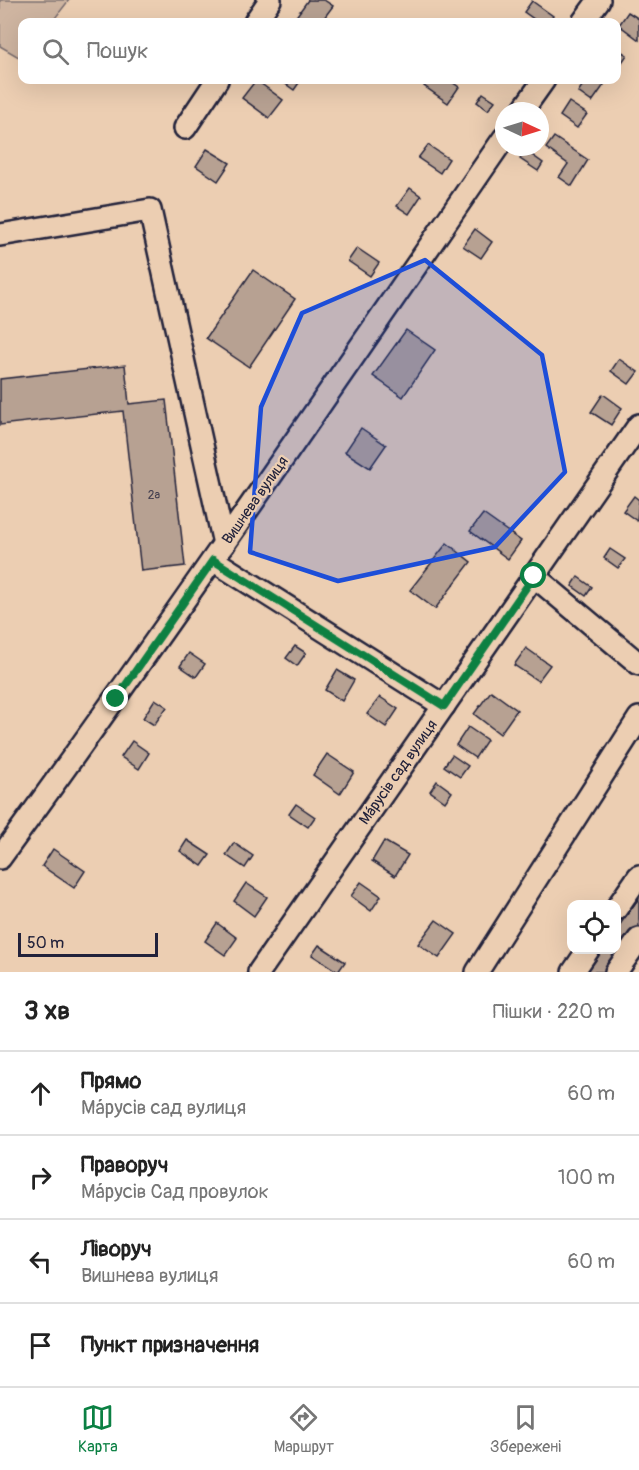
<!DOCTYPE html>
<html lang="uk">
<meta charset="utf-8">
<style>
:root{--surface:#fff;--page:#f2f2f2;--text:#222;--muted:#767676;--line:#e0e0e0;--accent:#0b8043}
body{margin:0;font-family:Pangolin,sans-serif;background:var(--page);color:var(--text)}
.controls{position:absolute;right:18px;bottom:18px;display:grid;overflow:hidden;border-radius:12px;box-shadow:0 6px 24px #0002}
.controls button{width:54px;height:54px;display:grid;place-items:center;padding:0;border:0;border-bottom:2px solid var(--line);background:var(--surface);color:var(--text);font:30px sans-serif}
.compass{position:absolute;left:495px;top:102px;width:54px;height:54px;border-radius:50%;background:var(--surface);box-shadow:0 6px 24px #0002;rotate:94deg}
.scale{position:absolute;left:18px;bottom:15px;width:140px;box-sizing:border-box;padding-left:6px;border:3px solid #22223b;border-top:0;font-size:16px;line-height:21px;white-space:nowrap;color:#22223b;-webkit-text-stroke:4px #ecceb2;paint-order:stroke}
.stop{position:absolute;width:18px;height:18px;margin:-14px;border:4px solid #0b8043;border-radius:50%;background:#fff}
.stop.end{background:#0b8043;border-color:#fff;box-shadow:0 2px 6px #0008}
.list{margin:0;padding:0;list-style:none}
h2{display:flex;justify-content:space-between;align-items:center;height:78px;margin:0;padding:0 24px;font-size:26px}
h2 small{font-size:20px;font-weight:400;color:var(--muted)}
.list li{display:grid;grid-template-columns:39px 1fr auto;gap:18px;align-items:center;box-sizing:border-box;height:84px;padding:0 24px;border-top:2px solid var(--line)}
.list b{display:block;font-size:22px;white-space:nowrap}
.list p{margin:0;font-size:20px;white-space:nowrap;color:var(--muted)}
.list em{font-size:20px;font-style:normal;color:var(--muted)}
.icon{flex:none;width:33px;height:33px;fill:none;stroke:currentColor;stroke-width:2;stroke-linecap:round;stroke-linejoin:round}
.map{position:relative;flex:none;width:639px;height:972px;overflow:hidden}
.search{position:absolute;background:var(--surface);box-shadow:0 6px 24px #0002;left:18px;right:18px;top:18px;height:66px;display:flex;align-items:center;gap:15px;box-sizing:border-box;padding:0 21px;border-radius:12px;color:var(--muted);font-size:22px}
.sheet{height:414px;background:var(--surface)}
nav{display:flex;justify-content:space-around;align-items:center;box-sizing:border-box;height:84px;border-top:2px solid var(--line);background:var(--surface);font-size:16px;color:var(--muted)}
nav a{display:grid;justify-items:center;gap:3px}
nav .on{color:var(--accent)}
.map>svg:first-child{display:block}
.green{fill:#cfb5a1;stroke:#786c6e;stroke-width:1.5}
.building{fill:#b7a192;stroke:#22223b;stroke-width:1.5}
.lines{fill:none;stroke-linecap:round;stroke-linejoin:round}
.minor-casing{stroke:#22223b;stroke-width:26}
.minor{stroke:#ecceb2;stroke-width:21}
.route{stroke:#0b8043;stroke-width:8}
.marked{fill:#1d4ed8;fill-opacity:0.2;stroke:#1d4ed8;stroke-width:4.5;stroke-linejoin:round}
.labels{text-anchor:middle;stroke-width:4.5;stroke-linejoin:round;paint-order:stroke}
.number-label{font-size:12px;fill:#474251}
.street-label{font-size:15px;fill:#22223b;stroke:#ecceb2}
</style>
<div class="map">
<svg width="639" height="972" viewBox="0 0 639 972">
<rect width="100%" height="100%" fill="#ecceb2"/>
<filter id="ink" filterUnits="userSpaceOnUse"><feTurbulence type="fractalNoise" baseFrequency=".0167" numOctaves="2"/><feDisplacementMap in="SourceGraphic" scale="12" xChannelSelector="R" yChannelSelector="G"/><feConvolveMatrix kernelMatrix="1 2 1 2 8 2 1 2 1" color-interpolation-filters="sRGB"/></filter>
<g filter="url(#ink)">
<path class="green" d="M 0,0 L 69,0 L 52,22 L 22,22 L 22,59 L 0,46 Z"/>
<g class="building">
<path d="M 308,0 L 324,0 L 333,6 L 321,22 L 302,22 L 295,18 Z"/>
<path d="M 532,1 L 553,16 L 549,22 L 538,22 L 524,12 Z"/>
<path d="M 628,12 L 639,19 L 639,40 L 619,25 Z"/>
<path d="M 616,48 L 627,55 L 620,65 L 616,63 Z"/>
<path d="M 256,80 L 283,100 L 269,118 L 242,98 Z"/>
<path d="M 280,80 L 301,80 L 294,90 Z"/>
<path d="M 429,80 L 449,80 L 459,87 L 448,103 L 424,86 Z"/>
<path d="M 586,80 L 596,80 L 604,85 L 592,102 L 578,92 Z"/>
<path d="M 483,93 L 495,101 L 488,110 L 477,102 Z"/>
<path d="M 569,102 L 587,114 L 577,128 L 560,116 Z"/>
<path d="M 554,137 L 588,160 L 572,186 L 559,177 L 568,164 L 546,148 Z"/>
<path d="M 428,145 L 449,159 L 440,173 L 418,158 Z"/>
<path d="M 207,149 L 230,163 L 218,181 L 196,166 Z"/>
<path d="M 525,150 L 543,163 L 538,171 L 520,159 Z"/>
<path d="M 410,188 L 421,196 L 409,214 L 397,206 Z"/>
<path d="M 475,229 L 492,242 L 481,258 L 463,246 Z"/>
<path d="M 357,248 L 379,263 L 370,276 L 348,261 Z"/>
<path d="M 253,270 L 295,299 L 249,367 L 206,338 Z"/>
<path d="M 406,330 L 435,350 L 403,397 L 373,376 Z"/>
<path d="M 619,359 L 638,372 L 629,384 L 611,371 Z"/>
<path d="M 125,365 L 129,404 L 166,400 L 185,566 L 141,571 L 123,411 L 0,425 L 0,379 Z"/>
<path d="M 603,394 L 622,408 L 611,425 L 591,412 Z"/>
<path d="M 361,428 L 386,445 L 370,468 L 345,452 Z"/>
<path d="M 634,496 L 639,500 L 637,521 L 623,511 Z"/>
<path d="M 483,514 L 521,541 L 508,559 L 470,531 Z"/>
<path d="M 447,543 L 471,562 L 435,609 L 410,590 Z"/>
<path d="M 610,549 L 625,559 L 618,568 L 604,558 Z"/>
<path d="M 578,577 L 592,587 L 586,596 L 572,586 Z"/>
<path d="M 295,646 L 306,653 L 297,666 L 286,658 Z"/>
<path d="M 526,648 L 550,665 L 538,681 L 514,665 Z"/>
<path d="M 189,653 L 205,664 L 196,677 L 180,666 Z"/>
<path d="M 337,670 L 354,680 L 342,701 L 325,690 Z"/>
<path d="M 491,691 L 517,710 L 500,734 L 474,714 Z"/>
<path d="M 380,697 L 398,709 L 386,727 L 367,714 Z"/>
<path d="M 155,699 L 167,707 L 154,725 L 143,718 Z"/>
<path d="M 468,727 L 487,740 L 475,758 L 456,745 Z"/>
<path d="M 132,741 L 149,753 L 139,769 L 121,757 Z"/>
<path d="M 327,754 L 354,772 L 340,794 L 313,775 Z"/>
<path d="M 452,755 L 468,766 L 460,777 L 444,766 Z"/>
<path d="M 437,781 L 452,792 L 445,802 L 430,791 Z"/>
<path d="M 296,804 L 315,817 L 308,827 L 289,814 Z"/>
<path d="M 187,840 L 210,855 L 202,866 L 180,851 Z"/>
<path d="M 384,841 L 408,855 L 395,876 L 372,861 Z"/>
<path d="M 234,843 L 253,856 L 245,868 L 226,855 Z"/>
<path d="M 53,849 L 85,871 L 74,888 L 42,866 Z"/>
<path d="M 361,882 L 381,896 L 371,911 L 351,896 Z"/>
<path d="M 246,883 L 267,897 L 254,916 L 234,901 Z"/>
<path d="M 639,898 L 639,926 L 607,972 L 587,972 L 603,950 L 616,950 L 616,930 Z"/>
<path d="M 436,920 L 456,934 L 439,958 L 418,944 Z"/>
<path d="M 217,923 L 237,938 L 225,955 L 205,941 Z"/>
<path d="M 319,945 L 345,962 L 338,972 L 312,955 Z"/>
</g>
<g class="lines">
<defs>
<g id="minor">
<path d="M 255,22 L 270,0"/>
<path d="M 583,22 L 599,0"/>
<path d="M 522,111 L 544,80"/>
<path d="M 185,128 L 217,80"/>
<path d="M 0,235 L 150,210 L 224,544"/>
<path d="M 213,560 L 444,706"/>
<path d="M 534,576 L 639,664"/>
<path d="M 0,858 C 173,621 338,379 504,138"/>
<path d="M 616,909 L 639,876"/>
<path d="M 259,972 L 639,425"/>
<path d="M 477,972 L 639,718"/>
<path d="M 573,972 L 588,950"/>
<path d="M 616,972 L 639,939"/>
</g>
</defs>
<use href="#minor" class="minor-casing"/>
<use href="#minor" class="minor"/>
</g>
</g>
<g class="lines" filter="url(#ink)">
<path class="route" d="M 116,699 L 213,560 L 444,706 L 534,576"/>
</g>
<path class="marked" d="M 425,260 L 542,355 L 565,472 L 495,547 L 338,581 L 250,552 L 261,407 L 302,313 Z"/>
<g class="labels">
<g class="number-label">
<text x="154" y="499">2а</text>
</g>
<g class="street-label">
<text transform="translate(255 500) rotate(-55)" y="5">Вишнева вулиця</text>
<text transform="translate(398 772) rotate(-55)" y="5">Мáрусів сад вулиця</text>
</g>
</g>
</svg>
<div class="controls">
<button><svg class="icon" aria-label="locate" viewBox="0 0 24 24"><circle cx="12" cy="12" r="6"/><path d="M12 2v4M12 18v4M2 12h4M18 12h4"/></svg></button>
</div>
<svg class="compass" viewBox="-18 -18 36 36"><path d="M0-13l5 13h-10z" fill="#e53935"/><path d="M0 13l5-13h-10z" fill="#767676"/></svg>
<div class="scale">50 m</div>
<div class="stop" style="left:534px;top:576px"></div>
<div class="stop end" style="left:116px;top:699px"></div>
<div class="search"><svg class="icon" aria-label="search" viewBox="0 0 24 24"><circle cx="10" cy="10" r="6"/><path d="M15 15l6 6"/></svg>Пошук</div>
</div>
<section class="sheet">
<h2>3 хв<small>Пішки · 220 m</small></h2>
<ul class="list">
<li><svg class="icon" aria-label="ahead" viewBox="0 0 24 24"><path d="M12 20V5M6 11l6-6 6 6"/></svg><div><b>Прямо</b><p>Мáрусів сад вулиця</p></div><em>60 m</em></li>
<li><svg class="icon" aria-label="right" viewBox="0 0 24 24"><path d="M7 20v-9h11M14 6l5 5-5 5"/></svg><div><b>Праворуч</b><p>Мáрусів Сад провулок</p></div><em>100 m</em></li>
<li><svg class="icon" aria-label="left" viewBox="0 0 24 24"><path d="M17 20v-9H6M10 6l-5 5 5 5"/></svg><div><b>Ліворуч</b><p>Вишнева вулиця</p></div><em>60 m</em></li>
<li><svg class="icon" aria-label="arrive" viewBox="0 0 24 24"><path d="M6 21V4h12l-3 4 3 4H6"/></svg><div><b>Пункт призначення</b></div></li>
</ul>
</section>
<nav>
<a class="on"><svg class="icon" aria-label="map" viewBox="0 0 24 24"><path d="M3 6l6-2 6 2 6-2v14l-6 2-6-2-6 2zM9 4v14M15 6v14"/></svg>Карта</a>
<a><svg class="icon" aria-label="directions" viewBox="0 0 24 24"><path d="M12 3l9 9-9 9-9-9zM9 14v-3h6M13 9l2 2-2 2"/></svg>Маршрут</a>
<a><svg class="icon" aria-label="saved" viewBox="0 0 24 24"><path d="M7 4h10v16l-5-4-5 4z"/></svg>Збережені</a>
</nav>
